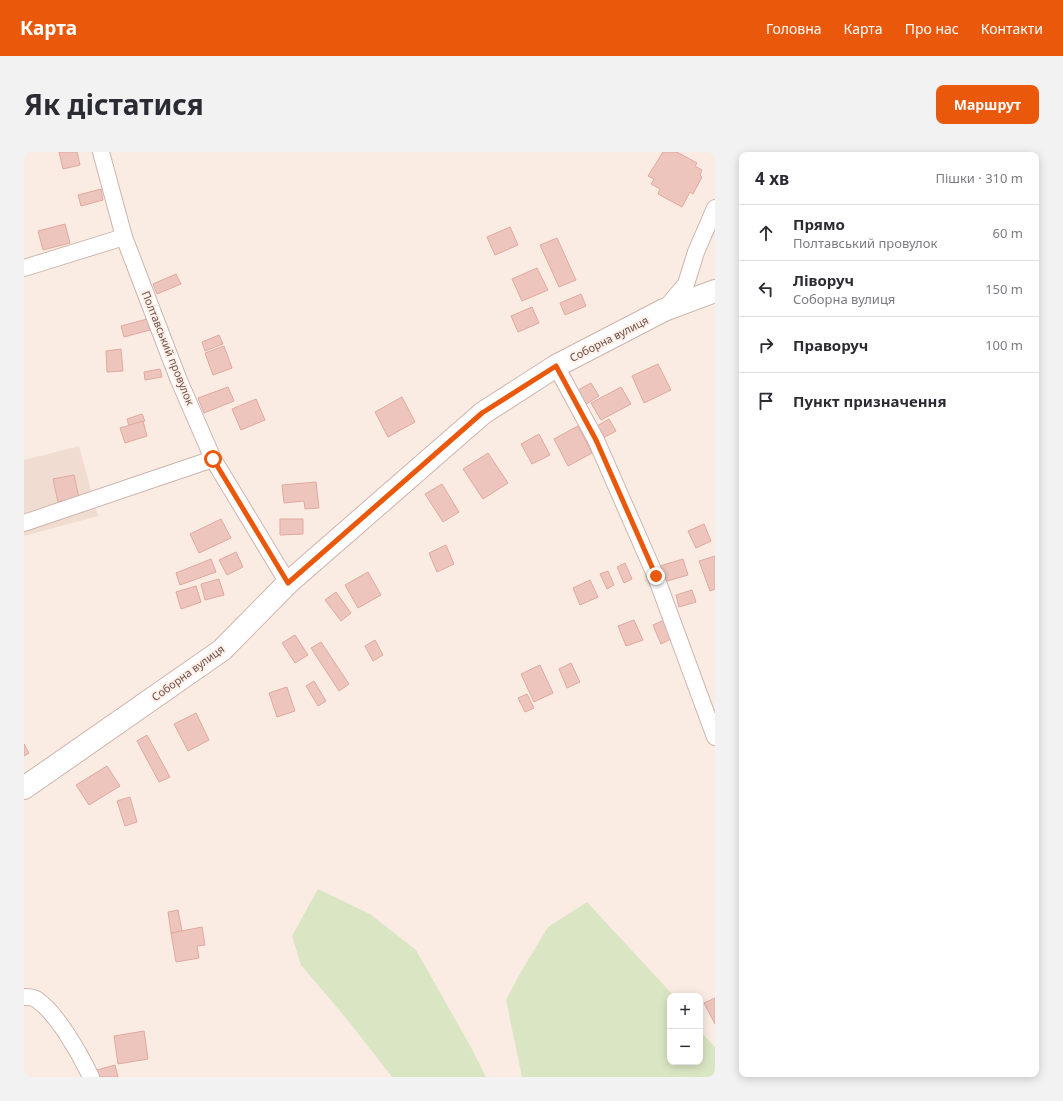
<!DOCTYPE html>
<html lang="uk">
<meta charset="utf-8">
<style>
:root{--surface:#fff;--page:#f2f2f3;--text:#2b2b33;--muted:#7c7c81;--line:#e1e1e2;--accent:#ea580c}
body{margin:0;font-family:"Noto Sans",sans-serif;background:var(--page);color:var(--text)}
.controls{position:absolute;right:12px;bottom:12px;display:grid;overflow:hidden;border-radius:8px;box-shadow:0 2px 10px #0003}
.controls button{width:36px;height:36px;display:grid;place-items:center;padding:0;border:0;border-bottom:1px solid var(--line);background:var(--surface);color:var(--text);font:20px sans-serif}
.stop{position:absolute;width:12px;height:12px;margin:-9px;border:3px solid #ea580c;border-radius:50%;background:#fff}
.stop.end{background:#ea580c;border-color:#fff;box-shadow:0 1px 4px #0008}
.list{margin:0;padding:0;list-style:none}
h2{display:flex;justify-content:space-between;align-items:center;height:52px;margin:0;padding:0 16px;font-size:17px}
h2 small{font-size:13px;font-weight:400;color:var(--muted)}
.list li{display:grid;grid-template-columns:26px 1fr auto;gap:12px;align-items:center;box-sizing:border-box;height:56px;padding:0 16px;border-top:1px solid var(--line)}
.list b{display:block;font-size:15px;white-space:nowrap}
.list p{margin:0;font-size:13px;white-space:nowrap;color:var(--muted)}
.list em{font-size:13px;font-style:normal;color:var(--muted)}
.icon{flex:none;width:22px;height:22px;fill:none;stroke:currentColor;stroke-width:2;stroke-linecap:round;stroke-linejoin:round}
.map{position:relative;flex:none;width:691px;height:925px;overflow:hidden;border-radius:8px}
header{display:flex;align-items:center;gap:24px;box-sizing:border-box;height:56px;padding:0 20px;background:var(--accent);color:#fff}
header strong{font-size:19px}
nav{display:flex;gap:22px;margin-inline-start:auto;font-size:14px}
.intro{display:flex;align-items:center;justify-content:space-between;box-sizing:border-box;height:96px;padding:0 24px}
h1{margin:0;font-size:28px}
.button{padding:10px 18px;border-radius:8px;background:var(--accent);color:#fff;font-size:14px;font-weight:700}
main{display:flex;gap:24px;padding:0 24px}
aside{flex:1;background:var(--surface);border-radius:8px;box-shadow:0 2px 10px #0003}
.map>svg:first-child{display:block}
.residential{fill:#f1dcd2}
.green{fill:#dae6c3}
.building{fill:#eec5bd;stroke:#dfa99f}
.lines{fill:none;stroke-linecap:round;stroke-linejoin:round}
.street-casing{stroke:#cdb4ae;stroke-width:18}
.secondary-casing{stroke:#cfb3ab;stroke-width:24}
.street{stroke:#fff;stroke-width:16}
.secondary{stroke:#fff;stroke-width:22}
.route{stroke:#ea580c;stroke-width:5}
.labels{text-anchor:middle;stroke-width:4;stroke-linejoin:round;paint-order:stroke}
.street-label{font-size:11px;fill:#70504b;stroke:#fef1e9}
</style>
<header>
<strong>Карта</strong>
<nav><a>Головна</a><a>Карта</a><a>Про нас</a><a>Контакти</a></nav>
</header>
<div class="intro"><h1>Як дістатися</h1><a class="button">Маршрут</a></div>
<main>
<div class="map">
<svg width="691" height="925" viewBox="0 0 691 925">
<rect width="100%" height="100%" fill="#faece3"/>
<path class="residential" d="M 55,294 L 74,364 L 0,384 L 0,308 Z"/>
<g class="green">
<path d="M 294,737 L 346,762 L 392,798 L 448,897 L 462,925 L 368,925 L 322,866 L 277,813 L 268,784 Z"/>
<path d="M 563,750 L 650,844 L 646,844 L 646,910 L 676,910 L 676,879 L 691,895 L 691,925 L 498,925 L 482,848 L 495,823 L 524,775 Z"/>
</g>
<g class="building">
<path d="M 35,0 L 53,0 L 56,13 L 39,17 Z"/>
<path d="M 639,0 L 653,0 L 673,11 L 671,14 L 678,18 L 676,23 L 678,25 L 669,42 L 666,40 L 658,55 L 634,42 L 636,37 L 627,32 L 630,27 L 624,24 Z"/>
<path d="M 77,37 L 79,48 L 57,54 L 54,43 Z"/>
<path d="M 41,72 L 46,91 L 19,98 L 14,79 Z"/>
<path d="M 486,75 L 494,93 L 471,103 L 463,85 Z"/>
<path d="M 533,86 L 552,128 L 535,135 L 516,93 Z"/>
<path d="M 513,116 L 524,138 L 498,149 L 488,127 Z"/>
<path d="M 152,122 L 157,132 L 133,142 L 129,132 Z"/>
<path d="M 557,142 L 562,154 L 541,163 L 536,151 Z"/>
<path d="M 508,155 L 515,171 L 494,180 L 487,164 Z"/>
<path d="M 123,167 L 126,178 L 100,185 L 97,174 Z"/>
<path d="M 195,183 L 199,192 L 181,199 L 178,190 Z"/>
<path d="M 200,194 L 208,216 L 189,223 L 181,201 Z"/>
<path d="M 97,197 L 99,219 L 83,220 L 82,199 Z"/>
<path d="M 634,212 L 647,238 L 620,251 L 608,224 Z"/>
<path d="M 136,217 L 138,225 L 121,228 L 120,220 Z"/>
<path d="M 567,231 L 575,244 L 562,252 L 554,238 Z"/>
<path d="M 204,235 L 210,249 L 180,261 L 174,246 Z"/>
<path d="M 597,235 L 607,252 L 577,268 L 567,251 Z"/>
<path d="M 378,245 L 391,270 L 364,285 L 351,260 Z"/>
<path d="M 232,247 L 241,268 L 217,278 L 208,257 Z"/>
<path d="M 118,262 L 121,269 L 105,274 L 103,267 Z"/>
<path d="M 585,267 L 592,279 L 579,286 L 573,274 Z"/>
<path d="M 119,269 L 123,284 L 101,291 L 96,276 Z"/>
<path d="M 554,274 L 568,301 L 544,314 L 530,287 Z"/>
<path d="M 515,282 L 526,303 L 508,312 L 497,292 Z"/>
<path d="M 464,301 L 484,331 L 459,347 L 439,317 Z"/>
<path d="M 50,323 L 55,346 L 34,350 L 29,327 Z"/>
<path d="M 292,330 L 295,356 L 281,357 L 280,349 L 260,351 L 258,333 Z"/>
<path d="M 418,332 L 435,360 L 419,370 L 401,342 Z"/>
<path d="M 197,367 L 207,386 L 175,401 L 166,382 Z"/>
<path d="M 256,367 L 279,367 L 279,382 L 256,383 Z"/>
<path d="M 680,372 L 687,389 L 672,396 L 664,379 Z"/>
<path d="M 422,393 L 430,412 L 413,420 L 405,401 Z"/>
<path d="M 212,400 L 219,415 L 203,423 L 195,408 Z"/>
<path d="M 691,404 L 691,437 L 686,439 L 675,409 Z"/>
<path d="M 187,407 L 192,420 L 156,433 L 152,421 Z"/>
<path d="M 659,407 L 664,423 L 640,430 L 636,414 Z"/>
<path d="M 601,411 L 608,427 L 600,431 L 593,415 Z"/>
<path d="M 584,419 L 590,433 L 583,437 L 576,422 Z"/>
<path d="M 344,420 L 357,443 L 334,456 L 321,433 Z"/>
<path d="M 195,427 L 200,443 L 181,448 L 177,432 Z"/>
<path d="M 566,428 L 574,445 L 556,453 L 549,436 Z"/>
<path d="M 172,434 L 177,450 L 157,457 L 152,440 Z"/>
<path d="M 668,438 L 672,450 L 655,455 L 652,443 Z"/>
<path d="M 312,440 L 327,461 L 317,469 L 301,448 Z"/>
<path d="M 610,468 L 619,488 L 602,494 L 594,474 Z"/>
<path d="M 640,468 L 649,486 L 637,492 L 629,473 Z"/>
<path d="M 271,483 L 284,503 L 271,511 L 258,491 Z"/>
<path d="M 351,488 L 359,503 L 349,509 L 341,494 Z"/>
<path d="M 297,490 L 325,532 L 315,539 L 287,496 Z"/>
<path d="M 547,511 L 556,530 L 543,536 L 535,517 Z"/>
<path d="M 516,513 L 529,541 L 510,550 L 497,522 Z"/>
<path d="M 290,529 L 302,549 L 294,554 L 282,534 Z"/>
<path d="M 263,535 L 271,559 L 253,565 L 245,541 Z"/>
<path d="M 503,542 L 510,556 L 501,560 L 494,546 Z"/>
<path d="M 172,561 L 185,588 L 164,599 L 150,572 Z"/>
<path d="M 123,583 L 146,625 L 135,630 L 113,589 Z"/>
<path d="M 0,592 L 5,601 L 0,604 Z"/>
<path d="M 83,614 L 96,634 L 65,653 L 52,633 Z"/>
<path d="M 106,645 L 113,670 L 101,674 L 93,649 Z"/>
<path d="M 154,758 L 158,779 L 147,781 L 144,760 Z"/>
<path d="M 178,775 L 181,793 L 173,794 L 175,806 L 152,810 L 147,781 Z"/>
<path d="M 691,846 L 691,872 L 680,851 Z"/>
<path d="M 120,879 L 124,907 L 94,912 L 90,884 Z"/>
<path d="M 91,913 L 94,925 L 75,925 L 73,918 Z"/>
</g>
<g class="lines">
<defs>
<g id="street">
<path d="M 77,0 L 100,85 L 154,226 L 189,307 L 264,431"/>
<path d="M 0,116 L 100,85"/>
<path d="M 641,157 L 662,132 L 672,100 L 691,56"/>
<path d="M 532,214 L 572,288 L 632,425 L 691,585"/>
<path d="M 0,371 L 189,307"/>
<path d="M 0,845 C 4,845 9,845 12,847 C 33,861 56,902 67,925"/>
</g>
<path id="secondary" d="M 0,636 L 198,498 L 264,431 L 459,261 L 532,214 L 640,158 L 691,139"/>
</defs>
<use href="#street" class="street-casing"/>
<use href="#secondary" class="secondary-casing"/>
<use href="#street" class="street"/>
<use href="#secondary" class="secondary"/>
</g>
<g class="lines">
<path class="route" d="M 189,307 L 264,431 L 458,261 L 532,214 L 572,288 L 632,424"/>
</g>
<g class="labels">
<g class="street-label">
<text transform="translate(585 187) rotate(-27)" y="4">Соборна вулиця</text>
<text transform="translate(144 196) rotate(68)" y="4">Полтавський провулок</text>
<text transform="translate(164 521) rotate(-36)" y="4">Соборна вулиця</text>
</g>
</g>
</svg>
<div class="controls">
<button>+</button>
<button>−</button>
</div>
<div class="stop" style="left:189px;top:307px"></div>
<div class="stop end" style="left:632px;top:424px"></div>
</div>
<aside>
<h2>4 хв<small>Пішки · 310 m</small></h2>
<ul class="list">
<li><svg class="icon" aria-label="ahead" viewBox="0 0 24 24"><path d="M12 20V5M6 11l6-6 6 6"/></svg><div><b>Прямо</b><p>Полтавський провулок</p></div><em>60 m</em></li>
<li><svg class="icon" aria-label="left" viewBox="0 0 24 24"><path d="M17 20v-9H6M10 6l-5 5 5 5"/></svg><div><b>Ліворуч</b><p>Соборна вулиця</p></div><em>150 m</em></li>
<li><svg class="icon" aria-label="right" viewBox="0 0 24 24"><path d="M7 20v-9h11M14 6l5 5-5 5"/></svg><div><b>Праворуч</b></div><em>100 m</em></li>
<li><svg class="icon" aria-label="arrive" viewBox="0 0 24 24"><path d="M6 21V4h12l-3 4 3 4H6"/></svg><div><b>Пункт призначення</b></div></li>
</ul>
</aside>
</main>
